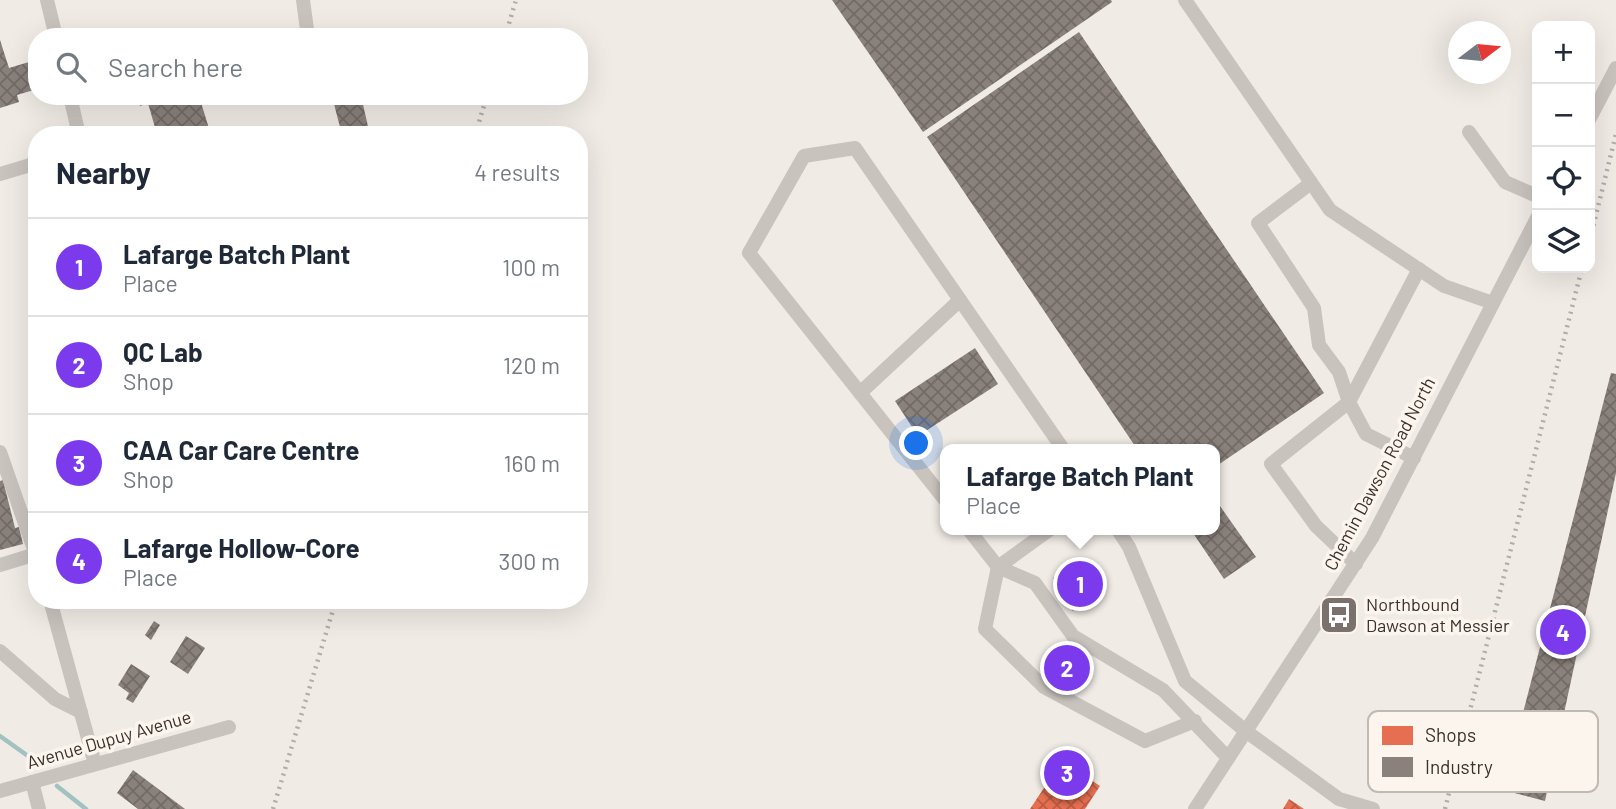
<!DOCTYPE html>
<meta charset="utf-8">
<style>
:root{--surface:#fff;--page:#f2f2f3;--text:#1f2937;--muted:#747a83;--line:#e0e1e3;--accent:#7c3aed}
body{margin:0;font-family:Barlow,sans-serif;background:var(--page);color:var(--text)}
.controls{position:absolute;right:21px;top:21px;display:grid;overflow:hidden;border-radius:14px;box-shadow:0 7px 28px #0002}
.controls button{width:63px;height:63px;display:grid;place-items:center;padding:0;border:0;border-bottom:2px solid var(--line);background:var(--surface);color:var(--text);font:35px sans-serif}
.compass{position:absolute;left:1448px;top:21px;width:63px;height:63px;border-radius:50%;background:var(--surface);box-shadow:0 7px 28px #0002;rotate:74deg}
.you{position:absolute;left:917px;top:444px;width:24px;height:24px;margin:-18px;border:5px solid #fff;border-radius:50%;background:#1a73e8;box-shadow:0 0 0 10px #1a73e833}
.badge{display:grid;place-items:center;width:46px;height:46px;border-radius:50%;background:var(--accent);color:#fff;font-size:23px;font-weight:700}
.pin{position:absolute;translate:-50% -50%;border:4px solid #fff;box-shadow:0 2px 7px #0006}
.popup{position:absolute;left:940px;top:444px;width:280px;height:91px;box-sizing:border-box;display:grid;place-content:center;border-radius:14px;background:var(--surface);filter:drop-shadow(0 2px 5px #0005);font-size:23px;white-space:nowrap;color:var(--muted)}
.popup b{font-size:26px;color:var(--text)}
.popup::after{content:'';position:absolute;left:50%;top:100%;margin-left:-14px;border:14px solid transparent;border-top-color:var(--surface)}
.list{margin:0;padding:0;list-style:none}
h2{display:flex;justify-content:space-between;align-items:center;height:91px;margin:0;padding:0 28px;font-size:30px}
h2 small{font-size:23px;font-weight:400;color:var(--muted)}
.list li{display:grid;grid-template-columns:46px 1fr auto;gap:21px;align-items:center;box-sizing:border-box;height:98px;padding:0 28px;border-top:2px solid var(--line)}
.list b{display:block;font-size:26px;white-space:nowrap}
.list p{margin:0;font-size:23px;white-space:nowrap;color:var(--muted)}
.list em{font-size:23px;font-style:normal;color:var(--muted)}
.icon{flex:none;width:38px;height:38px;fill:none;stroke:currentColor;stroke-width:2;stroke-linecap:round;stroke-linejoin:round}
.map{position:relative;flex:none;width:1616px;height:809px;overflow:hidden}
.search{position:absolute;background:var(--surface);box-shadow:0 7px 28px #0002;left:28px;top:28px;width:560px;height:77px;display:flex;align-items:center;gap:18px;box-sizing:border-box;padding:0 24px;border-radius:28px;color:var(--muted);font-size:26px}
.panel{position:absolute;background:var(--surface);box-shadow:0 7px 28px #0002;left:28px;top:126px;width:560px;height:483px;border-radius:28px}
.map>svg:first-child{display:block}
.shops{fill:url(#shops-cross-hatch)}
.industry{fill:url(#industry-cross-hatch)}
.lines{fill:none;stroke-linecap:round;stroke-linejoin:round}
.stream{stroke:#a1c2c1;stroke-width:4.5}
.minor{stroke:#c9c3be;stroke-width:14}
.rail{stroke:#b1aca8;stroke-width:4.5;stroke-dasharray:2 5;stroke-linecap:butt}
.labels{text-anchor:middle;stroke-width:7;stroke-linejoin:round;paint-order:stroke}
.street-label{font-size:18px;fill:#3b302b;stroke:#fbf5ee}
.poi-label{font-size:18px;fill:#3b302b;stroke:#fbf5ee;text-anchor:start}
.key{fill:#fbf5ee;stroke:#c1bab4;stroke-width:2}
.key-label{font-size:19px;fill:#3b302b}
</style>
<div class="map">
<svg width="1616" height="809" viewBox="0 0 1616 809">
<defs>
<pattern id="shops-cross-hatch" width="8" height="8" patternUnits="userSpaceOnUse" patternTransform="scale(1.75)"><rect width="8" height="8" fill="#e76f51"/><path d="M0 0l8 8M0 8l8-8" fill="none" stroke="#bc5c43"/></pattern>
<pattern id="industry-cross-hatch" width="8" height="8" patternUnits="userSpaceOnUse" patternTransform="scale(1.75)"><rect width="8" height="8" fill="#8a817c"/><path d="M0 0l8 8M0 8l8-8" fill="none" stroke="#726a66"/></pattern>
</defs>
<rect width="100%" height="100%" fill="#f0ebe5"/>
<g class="shops">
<path d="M 1086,558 L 1106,591 L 1073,611 L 1053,578 Z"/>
<path d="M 1065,649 L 1086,663 L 1069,689 L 1048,674 Z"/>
<path d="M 1062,761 L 1100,786 L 1085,809 L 1030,809 Z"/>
<path d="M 1289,799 L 1304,809 L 1283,809 Z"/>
</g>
<g class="industry">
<path d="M 832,0 L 1111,0 L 1112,2 L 923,132 Z"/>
<path d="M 1079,32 L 1324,393 L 1215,467 L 1215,449 L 1137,449 L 927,137 Z"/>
<path d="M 0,40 L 9,68 L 29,62 L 37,89 L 17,95 L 19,102 L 0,108 Z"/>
<path d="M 137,96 L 199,96 L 211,135 L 175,135 L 172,126 L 156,131 L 148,103 L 140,106 Z"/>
<path d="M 347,96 L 361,96 L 370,135 L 342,135 L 333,100 Z"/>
<path d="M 975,348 L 998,384 L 918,436 L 895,401 Z"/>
<path d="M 1611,373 L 1616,374 L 1616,473 L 1545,801 L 1503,790 Z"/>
<path d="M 3,480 L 15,528 L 19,527 L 23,544 L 0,550 L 0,481 Z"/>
<path d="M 1215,499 L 1256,557 L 1224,579 L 1191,530 L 1215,530 Z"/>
<path d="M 154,621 L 160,625 L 151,640 L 145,635 Z"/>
<path d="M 186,636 L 205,648 L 188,674 L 170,662 Z"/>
<path d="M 131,664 L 150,676 L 133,703 L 126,699 L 129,693 L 118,685 Z"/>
<path d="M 133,770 L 185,809 L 138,809 L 117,793 Z"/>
</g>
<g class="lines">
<g class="stream">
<path d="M 0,736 L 35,761"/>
<path d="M 57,786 L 86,809"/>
</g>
<g class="minor">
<path d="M 47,0 L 56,37"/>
<path d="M 303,0 L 308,37"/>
<path d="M 1185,0 L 1330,210 L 1444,286 L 1493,303"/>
<path d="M 70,96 L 79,135"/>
<path d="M 1590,118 L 1616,68"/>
<path d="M 1469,132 L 1505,182 L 1537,196"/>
<path d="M 0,174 L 37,163"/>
<path d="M 1311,183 L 1258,223 L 1314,308 L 1319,345 L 1339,372 L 1349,402 L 1366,434 L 1414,458"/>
<path d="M 860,393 L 960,300"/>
<path d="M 0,452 L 37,558"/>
<path d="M 945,500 L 749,253 L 804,156 L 855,148 L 1063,449"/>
<path d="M 969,530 L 998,567 L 1035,583 L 1073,636 L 1163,690 L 1228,758"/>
<path d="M 1049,530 L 998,567 L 985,629 L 1044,687 L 1145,741 L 1195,721"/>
<path d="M 1118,530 L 1129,547 L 1185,681 L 1247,732 L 1339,799 L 1373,809"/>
<path d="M 1356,564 L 1316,526 L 1271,464 L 1349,402 L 1419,269"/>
<path d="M 0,565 L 36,554"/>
<path d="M 50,600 L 95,764"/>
<path d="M 0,651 L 55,699 L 81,712"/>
<path d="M 32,782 L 39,809"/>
<path d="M 0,791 L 229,727"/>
<path d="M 1195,809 L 1372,538 L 1537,218"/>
</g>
<g class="rail">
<path d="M 505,37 L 516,0"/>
<path d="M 475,135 L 487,96"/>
<path d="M 1590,239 L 1616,134"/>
<path d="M 273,809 L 336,600"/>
<path d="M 1445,809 L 1582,268"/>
</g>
</g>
<defs>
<symbol id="bus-square" viewBox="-11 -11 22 22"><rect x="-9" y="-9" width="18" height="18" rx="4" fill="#7a716c" stroke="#fbf5ee"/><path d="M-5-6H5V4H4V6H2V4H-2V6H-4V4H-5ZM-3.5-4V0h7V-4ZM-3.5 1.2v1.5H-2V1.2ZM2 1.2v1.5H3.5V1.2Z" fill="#fff"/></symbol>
</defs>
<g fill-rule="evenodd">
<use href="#bus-square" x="1317" y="593" width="44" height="44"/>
</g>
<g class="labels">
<g class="street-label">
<text transform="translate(1380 474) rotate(-62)" y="6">Chemin Dawson Road North</text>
<text transform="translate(109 740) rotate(-16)" y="6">Avenue Dupuy Avenue</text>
</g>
<g class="poi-label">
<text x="1366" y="611">Northbound<tspan x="1366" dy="21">Dawson at Messier</tspan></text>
</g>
</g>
<rect x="1368" y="711" width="230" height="81" rx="10" class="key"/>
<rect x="1382" y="726" width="31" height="19" fill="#e76f51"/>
<rect x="1382" y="757" width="31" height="20" fill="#8a817c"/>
<g class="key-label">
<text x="1425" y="742">Shops</text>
<text x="1425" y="774">Industry</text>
</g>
</svg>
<div class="controls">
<button>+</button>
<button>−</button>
<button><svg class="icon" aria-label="locate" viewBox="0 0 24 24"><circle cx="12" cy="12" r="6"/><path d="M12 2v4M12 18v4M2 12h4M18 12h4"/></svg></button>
<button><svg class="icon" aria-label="layers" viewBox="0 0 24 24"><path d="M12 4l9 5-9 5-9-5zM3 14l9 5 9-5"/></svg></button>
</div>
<svg class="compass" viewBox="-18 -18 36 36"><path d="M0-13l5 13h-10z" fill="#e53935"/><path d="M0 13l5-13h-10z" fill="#747a83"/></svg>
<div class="you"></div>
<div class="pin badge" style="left:1080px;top:584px">1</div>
<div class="popup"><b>Lafarge Batch Plant</b>Place</div>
<div class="pin badge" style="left:1067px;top:668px">2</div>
<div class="pin badge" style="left:1067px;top:773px">3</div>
<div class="pin badge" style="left:1563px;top:632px">4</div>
<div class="search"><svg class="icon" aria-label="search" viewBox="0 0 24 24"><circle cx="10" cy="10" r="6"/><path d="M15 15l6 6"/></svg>Search here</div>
<section class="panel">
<h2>Nearby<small>4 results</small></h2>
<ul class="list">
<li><span class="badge">1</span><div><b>Lafarge Batch Plant</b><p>Place</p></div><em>100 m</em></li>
<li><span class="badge">2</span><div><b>QC Lab</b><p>Shop</p></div><em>120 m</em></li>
<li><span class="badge">3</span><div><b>CAA Car Care Centre</b><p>Shop</p></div><em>160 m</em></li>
<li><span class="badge">4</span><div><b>Lafarge Hollow-Core</b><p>Place</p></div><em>300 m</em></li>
</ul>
</section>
</div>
